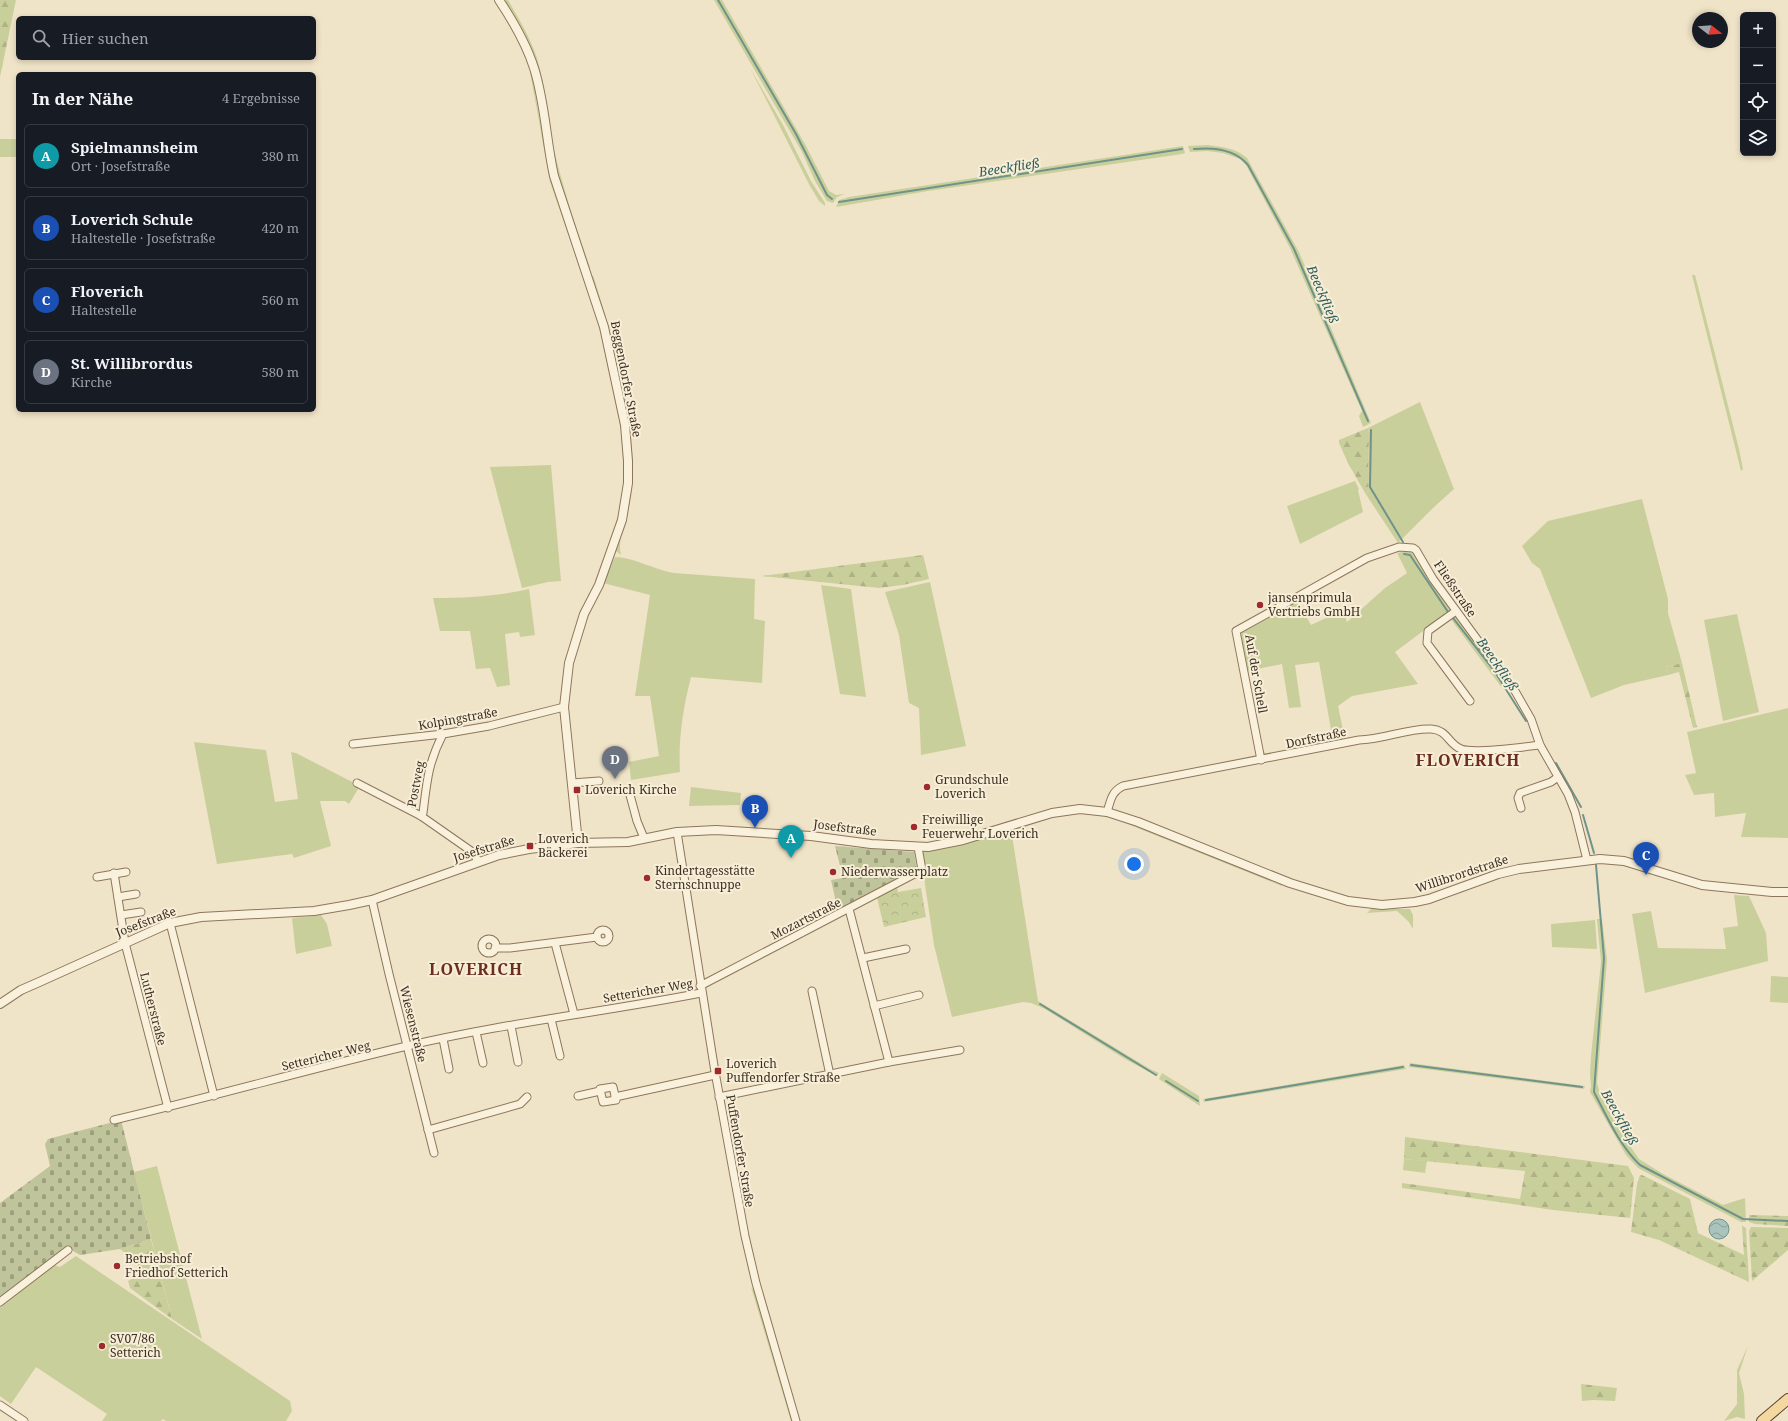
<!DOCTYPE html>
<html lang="de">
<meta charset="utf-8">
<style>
:root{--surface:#171b24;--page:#242831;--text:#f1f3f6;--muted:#9ea1a6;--line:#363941;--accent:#cc999b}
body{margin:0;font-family:"Noto Serif",serif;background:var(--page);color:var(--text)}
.controls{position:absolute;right:12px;top:12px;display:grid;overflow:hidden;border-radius:6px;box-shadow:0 2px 6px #0003}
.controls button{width:36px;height:36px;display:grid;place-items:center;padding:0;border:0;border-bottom:1px solid var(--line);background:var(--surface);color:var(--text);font:20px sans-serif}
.compass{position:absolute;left:1692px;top:12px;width:36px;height:36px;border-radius:50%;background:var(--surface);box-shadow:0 2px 6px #0003;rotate:107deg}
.you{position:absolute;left:1134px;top:864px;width:14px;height:14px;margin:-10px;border:3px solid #fff;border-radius:50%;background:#1a73e8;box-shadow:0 0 0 6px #1a73e833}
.badge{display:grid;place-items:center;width:26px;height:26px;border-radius:50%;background:var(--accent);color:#fff;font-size:13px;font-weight:700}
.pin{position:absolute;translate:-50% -33px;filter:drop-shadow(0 1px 2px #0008)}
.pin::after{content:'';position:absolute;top:21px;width:14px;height:12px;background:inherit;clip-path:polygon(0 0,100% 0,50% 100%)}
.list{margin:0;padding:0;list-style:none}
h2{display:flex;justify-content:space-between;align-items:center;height:52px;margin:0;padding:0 16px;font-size:17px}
h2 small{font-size:13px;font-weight:400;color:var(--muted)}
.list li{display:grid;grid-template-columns:26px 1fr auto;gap:12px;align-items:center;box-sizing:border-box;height:64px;margin:0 8px 8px;padding:0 8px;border:1px solid var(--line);border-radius:6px}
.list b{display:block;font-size:15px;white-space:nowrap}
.list p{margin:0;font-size:13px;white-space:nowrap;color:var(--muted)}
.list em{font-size:13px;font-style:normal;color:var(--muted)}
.icon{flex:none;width:22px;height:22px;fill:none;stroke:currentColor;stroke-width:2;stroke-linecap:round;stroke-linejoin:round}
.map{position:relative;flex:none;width:1788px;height:1421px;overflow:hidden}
.search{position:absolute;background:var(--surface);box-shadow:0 2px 6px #0003;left:16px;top:16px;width:300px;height:44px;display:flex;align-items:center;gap:10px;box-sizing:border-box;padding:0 14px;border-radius:6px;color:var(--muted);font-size:15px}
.panel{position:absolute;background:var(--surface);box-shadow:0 2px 6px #0003;left:16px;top:72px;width:300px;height:340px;border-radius:6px}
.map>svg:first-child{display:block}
.grass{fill:#c9cf9b}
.forest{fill:url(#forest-firs)}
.cemetery{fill:url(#cemetery-stones)}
.park{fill:url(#park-crowns)}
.water{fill:url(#water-waves);stroke:#6f938a}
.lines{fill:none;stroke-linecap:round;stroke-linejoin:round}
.stream{stroke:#6f938a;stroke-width:2}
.minor-casing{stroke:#8d765c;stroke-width:9}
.tertiary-casing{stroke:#8d765c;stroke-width:10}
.primary-casing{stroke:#5b4430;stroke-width:12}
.minor{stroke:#faf1dc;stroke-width:7}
.tertiary{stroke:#faf1dc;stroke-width:8}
.primary{stroke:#f3d9a0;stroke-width:10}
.poi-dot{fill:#9e2a2b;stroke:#f7eed8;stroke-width:1.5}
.labels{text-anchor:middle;stroke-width:4;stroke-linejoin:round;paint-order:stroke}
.street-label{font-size:12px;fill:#3d2e20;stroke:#f7eed8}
.poi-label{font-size:12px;fill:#3d2e20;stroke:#f7eed8;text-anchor:start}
.water-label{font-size:13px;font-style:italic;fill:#2f5d5a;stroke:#f7eed8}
.district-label{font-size:16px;font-weight:bold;letter-spacing:1px;fill:#6b2e1e;stroke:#f7eed8}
</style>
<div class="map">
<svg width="1788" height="1421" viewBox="0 0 1788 1421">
<defs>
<pattern id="forest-firs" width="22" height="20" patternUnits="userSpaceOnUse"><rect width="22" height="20" fill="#c9cf9b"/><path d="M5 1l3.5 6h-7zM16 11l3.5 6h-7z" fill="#aeb285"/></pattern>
<pattern id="cemetery-stones" width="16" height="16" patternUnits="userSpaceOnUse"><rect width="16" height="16" fill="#bfc49a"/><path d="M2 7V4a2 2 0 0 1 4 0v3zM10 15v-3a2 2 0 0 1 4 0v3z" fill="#9ca07d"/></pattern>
<pattern id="park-crowns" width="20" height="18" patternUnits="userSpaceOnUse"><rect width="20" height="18" fill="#c9cf9b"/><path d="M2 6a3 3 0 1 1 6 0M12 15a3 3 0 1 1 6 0" fill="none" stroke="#aeb285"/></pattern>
<pattern id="water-waves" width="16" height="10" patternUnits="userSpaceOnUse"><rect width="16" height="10" fill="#a9c4bc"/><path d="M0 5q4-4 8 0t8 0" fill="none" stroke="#8ba098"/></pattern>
</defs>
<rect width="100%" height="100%" fill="#f0e4c8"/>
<g class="grass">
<path d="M 506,0 L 508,0 C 519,19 530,37 537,58 C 546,88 547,120 554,150 C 564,191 577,230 591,270 L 587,263 L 559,182 L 542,94 L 505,4 Z"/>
<path d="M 714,0 L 722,0 L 805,144 L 829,191 L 836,195 L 845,194 L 837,197 L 833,203 L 827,201 L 815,181 L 802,152 Z"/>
<path d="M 750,68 L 783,125 L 811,181 L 825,203 L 825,206 L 819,201 L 810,186 Z"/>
<path d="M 530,72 L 531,72 C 537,96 538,120 545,144 C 568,228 601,311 616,397 C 621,426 626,453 625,482 C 624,516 610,550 596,580 L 614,533 L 622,499 L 624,473 L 621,430 L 602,338 L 592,303 L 550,182 Z"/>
<rect x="0" y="139" width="18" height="18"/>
<path d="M 1208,145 C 1222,147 1236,148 1247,158 L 1299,252 L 1371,423 L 1363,427 L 1359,416 L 1362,411 L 1290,248 L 1246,165 L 1240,159 L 1223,153 L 1207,151 L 1190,152 L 1188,146 Z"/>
<path d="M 1183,146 L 1185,153 L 1182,154 L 928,191 L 836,207 L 839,200 L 849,197 Z"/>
<path d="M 593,275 C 612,335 632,406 633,468 C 633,481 632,495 629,507 C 626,522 617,540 621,555 L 616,551 L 615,549 L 631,478 L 607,324 L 592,277 Z"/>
<path d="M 1692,275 L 1695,275 L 1739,449 L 1743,469 L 1741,471 Z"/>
<path d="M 1420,402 L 1454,489 L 1433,508 L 1398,543 L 1365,493 L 1369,490 L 1368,478 L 1369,434 L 1368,428 Z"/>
<path d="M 551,465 L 561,581 L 548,582 L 522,588 L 490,467 Z"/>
<path d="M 1355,481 L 1359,489 L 1358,490 L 1363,512 L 1300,544 L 1287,506 Z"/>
<path d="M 1642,499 L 1668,599 L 1668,613 L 1682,663 L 1666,667 L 1668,675 L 1624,685 L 1591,698 L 1540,569 L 1532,563 L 1522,546 L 1548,521 Z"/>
<path d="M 1406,551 L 1410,551 L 1417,556 L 1430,580 L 1451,609 L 1450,611 L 1395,652 L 1418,684 L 1352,696 L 1338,706 L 1345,739 L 1333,741 L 1319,662 L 1295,665 L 1301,707 L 1289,708 L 1282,664 L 1247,671 L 1262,748 L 1266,755 L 1261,757 L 1240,636 L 1242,633 L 1297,600 L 1311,625 L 1343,610 L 1347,622 L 1385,588 L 1407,573 L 1397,553 Z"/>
<path d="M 615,557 C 632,557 656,570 674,573 L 755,579 L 754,619 L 765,621 L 762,683 L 691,677 C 683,708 678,740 680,772 L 631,780 L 629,762 L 659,756 L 650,696 L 635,696 L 650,595 L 603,583 Z"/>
<path d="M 930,582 L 966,746 L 921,755 L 919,708 L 909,703 L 899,635 L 885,592 Z"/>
<path d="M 821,585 L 851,589 L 866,697 L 840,694 Z"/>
<path d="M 529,589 L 535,635 L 520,637 L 519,632 L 505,634 L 510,685 L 497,687 L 490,668 L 476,669 L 470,631 L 440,631 L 433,598 C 466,598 498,596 529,589 Z"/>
<path d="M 1737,614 L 1759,712 L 1723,721 L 1704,620 Z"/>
<path d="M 1454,616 L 1457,616 L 1508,684 L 1502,688 L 1450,618 Z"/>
<path d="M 1788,708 L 1788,838 L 1741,837 L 1746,813 L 1715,817 L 1714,793 L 1694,795 L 1685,775 L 1696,773 L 1687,732 Z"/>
<path d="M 194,742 L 266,750 L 275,802 L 298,799 L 291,752 L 296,753 L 360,786 L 349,804 L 345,801 L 320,801 L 331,846 L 294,858 L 292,854 L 217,864 Z"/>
<path d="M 691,787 L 741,793 L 740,805 L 689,806 Z"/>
<path d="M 1120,819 L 1282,882 L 1282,886 L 1120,821 Z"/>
<path d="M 1011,829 L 1038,1001 L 1150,1069 L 1159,1073 L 1157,1076 L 1125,1059 L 1045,1009 L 1031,1003 L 1023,1002 L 952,1017 L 934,945 L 920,851 C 952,850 981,838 1011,829 Z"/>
<path d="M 1734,895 L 1749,896 L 1766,933 L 1768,961 L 1645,993 L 1632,914 L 1651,911 L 1658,948 L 1726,949 L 1723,928 L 1738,926 Z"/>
<path d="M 1371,909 L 1410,909 L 1413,915 L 1413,929 L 1409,922 L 1397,911 L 1367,913 Z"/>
<path d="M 321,915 L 327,924 L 332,946 L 296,954 L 292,918 Z"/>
<path d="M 1597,919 L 1602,919 L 1607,960 L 1597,1083 L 1601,1097 L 1630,1146 L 1639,1159 L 1663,1174 L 1723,1205 L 1745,1198 L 1746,1222 L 1741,1222 L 1638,1168 L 1626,1155 L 1590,1092 L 1591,1087 L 1590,1074 L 1591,1056 L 1601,962 Z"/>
<path d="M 1595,920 L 1597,949 L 1552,947 L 1551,924 Z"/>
<path d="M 1771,976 L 1788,977 L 1788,1003 L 1770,1002 Z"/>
<path d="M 1410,1063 L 1585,1086 L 1584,1089 L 1409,1067 Z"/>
<path d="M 1404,1065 L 1406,1069 L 1204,1102 L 1203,1099 Z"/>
<path d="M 1162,1073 L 1199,1096 L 1200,1106 L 1159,1079 Z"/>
<path d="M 1404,1159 L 1427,1161 L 1425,1173 L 1403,1170 Z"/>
<path d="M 157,1166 L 202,1339 L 172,1319 L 134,1172 Z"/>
<path d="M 76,1256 L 290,1401 L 292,1411 L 286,1421 L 166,1421 L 163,1419 L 161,1421 L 102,1421 L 107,1414 L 36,1367 L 11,1404 L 0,1396 L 0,1305 L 54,1265 L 60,1267 Z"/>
<path d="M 751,1287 L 754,1290 L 793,1421 L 791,1421 Z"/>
<path d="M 1748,1346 L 1739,1373 L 1744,1394 L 1745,1419 L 1737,1417 L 1724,1421 L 1737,1404 L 1737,1370 Z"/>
</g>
<g class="forest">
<path d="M 0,0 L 16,0 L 0,77 Z"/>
<path d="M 1368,428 L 1369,434 L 1368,478 L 1369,490 L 1365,493 L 1348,463 L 1339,443 L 1339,440 Z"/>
<path d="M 923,555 L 929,579 L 903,585 L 879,588 L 762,576 Z"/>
<path d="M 1682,663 L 1697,727 L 1693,728 L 1679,672 L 1668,675 L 1666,667 Z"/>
<path d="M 1405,1137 L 1628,1166 L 1634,1178 L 1630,1218 L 1553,1210 L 1402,1188 L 1402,1183 L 1520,1199 L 1525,1171 L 1404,1159 Z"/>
<path d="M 1640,1175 L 1642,1175 L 1690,1199 L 1698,1233 L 1744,1255 L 1742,1226 L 1746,1228 L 1749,1282 L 1659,1240 L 1631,1232 L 1637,1184 Z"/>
<path d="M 1749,1215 L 1788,1216 L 1788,1226 L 1755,1224 L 1749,1222 Z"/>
<path d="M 1751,1227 L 1788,1228 L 1788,1250 L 1752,1281 L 1749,1231 Z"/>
<path d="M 151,1239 L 172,1319 L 130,1288 L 128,1281 L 135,1277 L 139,1271 L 137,1262 L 120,1249 Z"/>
<path d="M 1581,1384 L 1617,1388 L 1615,1401 L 1593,1400 L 1582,1401 Z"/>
</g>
<g class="cemetery">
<path d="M 835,846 L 914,852 L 917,870 L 838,911 L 831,880 L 843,878 Z"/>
<path d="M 121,1120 L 151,1239 L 120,1249 L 80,1255 L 68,1248 L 0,1298 L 0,1203 L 50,1166 L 45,1144 L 48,1139 Z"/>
</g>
<path class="park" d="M 897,887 L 898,892 L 921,888 L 926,917 L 884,927 L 877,898 Z"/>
<circle class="water" cx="1719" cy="1229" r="10"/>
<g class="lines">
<g class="stream">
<path d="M 718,0 L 796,134 L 827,195 L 832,199"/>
<path d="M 1194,149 C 1214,147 1235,149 1248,165 L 1294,249 L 1368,421"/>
<path d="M 839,202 L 1182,149"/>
<path d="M 1371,430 L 1370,487 L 1403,542"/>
<path d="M 1404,554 L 1410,555 L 1448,612"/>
<path d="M 1453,618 L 1495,672 L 1526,721"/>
<path d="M 1556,763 L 1581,807"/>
<path d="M 1583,815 L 1594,853"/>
<path d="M 1596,865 L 1604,958 L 1594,1092 C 1607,1117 1620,1146 1640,1165 L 1743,1219 L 1788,1221"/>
<path d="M 1040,1004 L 1156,1075"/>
<path d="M 1411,1065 L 1582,1087"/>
<path d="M 1166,1081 L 1198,1101"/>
<path d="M 1206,1100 L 1403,1067"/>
</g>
<defs>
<g id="minor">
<path d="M 1456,611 L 1428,631 L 1427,643 L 1470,701"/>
<path d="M 353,744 L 443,734 L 489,726 L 564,707"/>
<path d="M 1261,760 L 1236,631 L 1367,558 L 1399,547 L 1413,548 L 1416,550 L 1433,579 L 1515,691 L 1531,719 L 1540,745 L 1568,794 L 1575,812 L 1587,860"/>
<path d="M 357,783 L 421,816 L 474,853 L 478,862"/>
<path d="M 572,783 L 599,781"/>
<path d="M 630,795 L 637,821 L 644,838"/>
<path d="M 1521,808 L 1518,798 L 1520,793 L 1551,782 L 1558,777"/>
<path d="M 1107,812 C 1111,800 1111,792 1123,786 L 1359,740 C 1383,740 1407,728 1431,729 C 1448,730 1448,744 1461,749 C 1474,754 1523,747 1540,745"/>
<path d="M 421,816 L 423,813 C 427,781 428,763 443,734"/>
<path d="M 677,832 L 715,1072 L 745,1236 L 756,1283 L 796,1421"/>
<path d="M 114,873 L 125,943 L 168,1108"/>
<path d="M 97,877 L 126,872"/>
<path d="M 118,897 L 136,894"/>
<path d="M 372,900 L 389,974 L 434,1153"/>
<path d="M 849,909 L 889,1062"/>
<path d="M 121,915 L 141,912"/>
<path d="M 170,923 L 214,1096"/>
<circle cx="603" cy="936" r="6"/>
<circle cx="489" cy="946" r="7"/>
<path d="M 555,943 L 574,1014"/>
<path d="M 495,948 L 510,948 L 597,937"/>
<path d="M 863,958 L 906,949"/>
<path d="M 700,986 L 922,870 L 918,847"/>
<path d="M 812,991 L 830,1075"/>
<path d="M 874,1006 L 919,995"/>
<path d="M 551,1019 L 560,1056"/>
<path d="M 511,1026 L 518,1062"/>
<path d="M 476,1032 L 483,1063"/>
<path d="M 443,1039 L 449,1069"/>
<path d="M 613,1087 L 616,1100 L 603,1102 L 600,1089 Z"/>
<path d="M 578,1096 L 600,1091"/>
<path d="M 615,1097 L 715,1075"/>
<path d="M 719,1097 L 889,1062 L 960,1050"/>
<path d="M 114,1120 C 212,1097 309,1069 407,1046 C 504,1023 604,1012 701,993"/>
<path d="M 428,1130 L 520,1104 L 527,1097"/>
<path d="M 0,1302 L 68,1250"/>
<path d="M 0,1405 L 24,1421"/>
</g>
<g id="tertiary">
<path d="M 499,0 C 513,21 526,43 534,68 C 545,102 546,140 554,176 L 604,327 L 625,425 L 628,461 L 628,483 L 622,520 L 599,585 L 584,614 L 569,663 L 564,707 L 578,843"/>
<path d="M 0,1004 L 21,990 L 37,983 L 170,923 L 201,917 L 314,911 L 349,905 L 372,900 L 499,855 L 529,849 L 578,843 L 628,842 L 677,832 L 716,830 L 811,836 L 871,844 L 928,847 L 963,840 L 1052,813 L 1080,809 L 1107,812 L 1138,822 L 1290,883 L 1348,901 L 1382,905 L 1415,902 L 1429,899 L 1498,874 L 1519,869 L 1600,859 L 1624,861 L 1702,885 L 1772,892 L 1788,892"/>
</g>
<path id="primary" d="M 1762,1421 L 1788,1399"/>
</defs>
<use href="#minor" class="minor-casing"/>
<use href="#tertiary" class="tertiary-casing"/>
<use href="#primary" class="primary-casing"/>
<use href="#minor" class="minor"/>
<use href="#tertiary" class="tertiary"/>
<use href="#primary" class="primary"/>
</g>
<g class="poi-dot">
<circle cx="1260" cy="605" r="4"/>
<circle cx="927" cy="787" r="4"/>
<rect x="573" y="786" width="8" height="8" rx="2"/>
<circle cx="914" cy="827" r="4"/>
<rect x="526" y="842" width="8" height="8" rx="2"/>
<circle cx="833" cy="872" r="4"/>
<circle cx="647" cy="878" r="4"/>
<rect x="714" y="1067" width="8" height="8" rx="2"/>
<circle cx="117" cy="1266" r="4"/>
<circle cx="102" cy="1346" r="4"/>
</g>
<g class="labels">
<g class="street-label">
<text transform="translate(626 379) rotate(79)" y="4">Beggendorfer Straße</text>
<text transform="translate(1455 589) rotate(56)" y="4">Fließstraße</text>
<text transform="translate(1256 674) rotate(80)" y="4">Auf der Schell</text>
<text transform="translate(458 719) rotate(-10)" y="4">Kolpingstraße</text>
<text transform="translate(1316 738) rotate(-12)" y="4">Dorfstraße</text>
<text transform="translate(416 784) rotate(-79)" y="4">Postweg</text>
<text transform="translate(845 828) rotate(7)" y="4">Josefstraße</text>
<text transform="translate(484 849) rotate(-17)" y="4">Josefstraße</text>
<text transform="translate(1462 874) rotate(-18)" y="4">Willibrordstraße</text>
<text transform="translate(806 919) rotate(-27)" y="4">Mozartstraße</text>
<text transform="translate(146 922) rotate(-21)" y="4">Josefstraße</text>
<text transform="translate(648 991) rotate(-10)" y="4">Settericher Weg</text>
<text transform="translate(153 1009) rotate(76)" y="4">Lutherstraße</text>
<text transform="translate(413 1024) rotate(76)" y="4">Wiesenstraße</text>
<text transform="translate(326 1056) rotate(-14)" y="4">Settericher Weg</text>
<text transform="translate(740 1151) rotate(80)" y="4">Puffendorfer Straße</text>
</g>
<g class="poi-label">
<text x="1268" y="602">jansenprimula<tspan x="1268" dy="14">Vertriebs GmbH</tspan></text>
<text x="935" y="784">Grundschule<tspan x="935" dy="14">Loverich</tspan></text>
<text x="585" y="794">Loverich Kirche</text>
<text x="922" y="824">Freiwillige<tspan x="922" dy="14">Feuerwehr Loverich</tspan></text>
<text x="538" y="843">Loverich<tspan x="538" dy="14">Bäckerei</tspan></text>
<text x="655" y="875">Kindertagesstätte<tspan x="655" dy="14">Sternschnuppe</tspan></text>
<text x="841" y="876">Niederwasserplatz</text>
<text x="726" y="1068">Loverich<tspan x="726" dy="14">Puffendorfer Straße</tspan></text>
<text x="125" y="1263">Betriebshof<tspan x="125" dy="14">Friedhof Setterich</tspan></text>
<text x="110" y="1343">SV07/86<tspan x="110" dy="14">Setterich</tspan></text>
</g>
<g class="water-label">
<text transform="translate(1009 167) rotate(-9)" y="5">Beeckfließ</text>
<text transform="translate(1323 294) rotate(67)" y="5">Beeckfließ</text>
<text transform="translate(1498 664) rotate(55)" y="5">Beeckfließ</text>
<text transform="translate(1620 1117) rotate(61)" y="5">Beeckfließ</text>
</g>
<g class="district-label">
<text x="1468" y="766">FLOVERICH</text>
<text x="476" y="975">LOVERICH</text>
</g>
</g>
</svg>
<div class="controls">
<button>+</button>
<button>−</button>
<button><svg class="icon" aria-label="locate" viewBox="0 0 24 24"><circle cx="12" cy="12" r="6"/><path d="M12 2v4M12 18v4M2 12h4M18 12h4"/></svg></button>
<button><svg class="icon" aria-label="layers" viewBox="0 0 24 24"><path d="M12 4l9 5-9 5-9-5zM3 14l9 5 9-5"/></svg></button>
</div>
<svg class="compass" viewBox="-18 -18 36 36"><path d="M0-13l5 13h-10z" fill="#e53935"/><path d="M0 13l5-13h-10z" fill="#9ea1a6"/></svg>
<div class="you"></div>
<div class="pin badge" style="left:791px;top:858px;background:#0f9aa8">A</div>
<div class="pin badge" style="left:755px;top:828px;background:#1a4fb4">B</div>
<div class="pin badge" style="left:1646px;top:875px;background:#1a4fb4">C</div>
<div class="pin badge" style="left:615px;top:779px;background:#6b7280">D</div>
<div class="search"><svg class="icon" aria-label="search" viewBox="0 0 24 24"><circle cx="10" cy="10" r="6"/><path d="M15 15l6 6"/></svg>Hier suchen</div>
<section class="panel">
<h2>In der Nähe<small>4 Ergebnisse</small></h2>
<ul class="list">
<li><span class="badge" style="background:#0f9aa8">A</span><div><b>Spielmannsheim</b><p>Ort · Josefstraße</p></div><em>380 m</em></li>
<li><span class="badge" style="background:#1a4fb4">B</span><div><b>Loverich Schule</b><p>Haltestelle · Josefstraße</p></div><em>420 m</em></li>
<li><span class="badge" style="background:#1a4fb4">C</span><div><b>Floverich</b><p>Haltestelle</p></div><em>560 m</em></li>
<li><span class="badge" style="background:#6b7280">D</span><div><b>St. Willibrordus</b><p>Kirche</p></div><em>580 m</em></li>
</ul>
</section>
</div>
